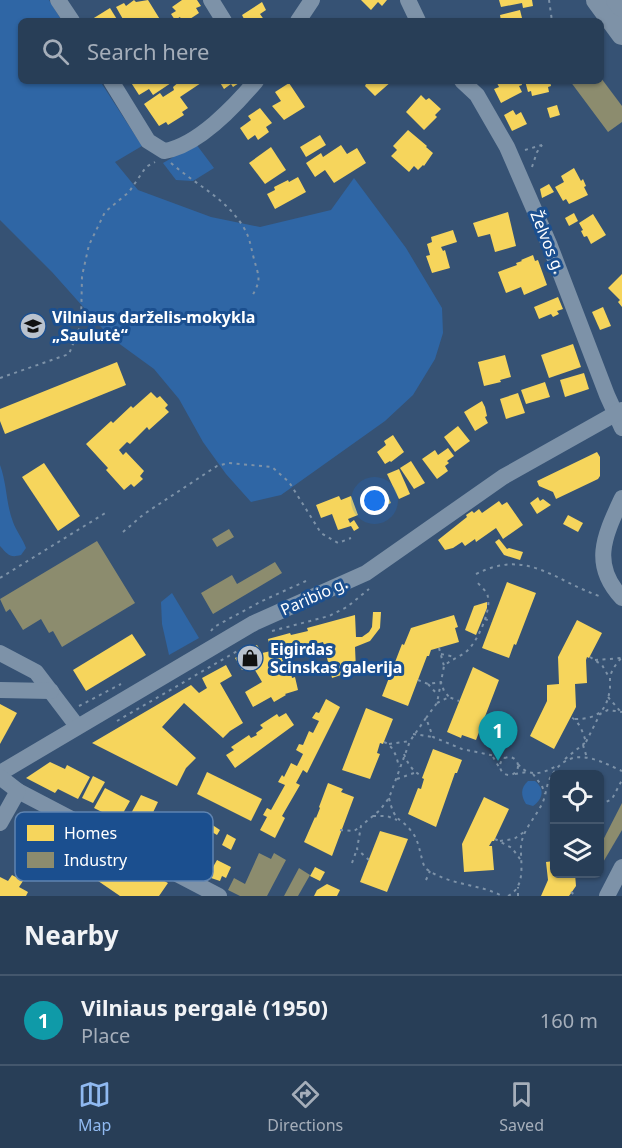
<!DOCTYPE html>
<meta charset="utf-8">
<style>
:root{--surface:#283e57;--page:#344961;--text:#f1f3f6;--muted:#a5aeba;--line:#44576d;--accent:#90b9f0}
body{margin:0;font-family:"Noto Sans",sans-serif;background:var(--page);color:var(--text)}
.controls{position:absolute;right:18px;bottom:18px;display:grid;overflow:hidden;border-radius:9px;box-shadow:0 2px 4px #0004}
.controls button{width:54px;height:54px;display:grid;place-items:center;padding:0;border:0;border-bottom:2px solid var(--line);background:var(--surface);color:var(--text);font:30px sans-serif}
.you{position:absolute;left:375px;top:501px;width:21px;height:21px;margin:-15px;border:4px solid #fff;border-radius:50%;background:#1a73e8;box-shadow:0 0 0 9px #1a73e833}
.badge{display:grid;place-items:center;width:39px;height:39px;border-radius:50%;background:var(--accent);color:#fff;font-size:20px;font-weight:700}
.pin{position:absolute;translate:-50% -50px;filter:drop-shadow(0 2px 3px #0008)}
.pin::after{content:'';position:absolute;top:32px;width:21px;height:18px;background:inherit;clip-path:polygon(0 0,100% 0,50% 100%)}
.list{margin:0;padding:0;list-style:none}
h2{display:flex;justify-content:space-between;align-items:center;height:78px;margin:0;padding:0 24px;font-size:26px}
h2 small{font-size:20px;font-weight:400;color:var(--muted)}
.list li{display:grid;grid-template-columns:39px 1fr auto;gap:18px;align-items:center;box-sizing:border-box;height:90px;padding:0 24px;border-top:2px solid var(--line)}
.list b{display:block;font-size:22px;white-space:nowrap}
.list p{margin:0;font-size:20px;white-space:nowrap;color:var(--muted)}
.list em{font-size:20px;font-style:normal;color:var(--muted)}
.icon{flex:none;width:33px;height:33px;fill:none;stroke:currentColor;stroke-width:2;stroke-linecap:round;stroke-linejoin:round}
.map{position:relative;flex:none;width:622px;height:896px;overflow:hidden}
.search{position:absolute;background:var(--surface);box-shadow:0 2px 4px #0004;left:18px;right:18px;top:18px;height:66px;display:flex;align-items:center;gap:15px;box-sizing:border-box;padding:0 21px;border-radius:9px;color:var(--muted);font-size:22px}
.sheet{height:168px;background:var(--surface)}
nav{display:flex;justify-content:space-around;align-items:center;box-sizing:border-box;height:84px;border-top:2px solid var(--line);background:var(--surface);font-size:16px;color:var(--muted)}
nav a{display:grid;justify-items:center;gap:3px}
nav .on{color:var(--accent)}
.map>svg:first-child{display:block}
.green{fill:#2f66a5}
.homes{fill:#f6d55c}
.industry{fill:#8c8c6e}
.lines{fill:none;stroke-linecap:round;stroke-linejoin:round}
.path{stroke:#7d92a8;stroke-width:2;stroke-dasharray:3 4.5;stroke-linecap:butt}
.minor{stroke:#7d92a8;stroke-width:16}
.highway{stroke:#7e92a7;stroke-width:22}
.labels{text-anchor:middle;stroke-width:6;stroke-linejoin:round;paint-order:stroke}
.street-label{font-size:16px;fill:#fff;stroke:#1b4f8f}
.poi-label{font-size:16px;font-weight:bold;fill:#fff;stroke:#1b4f8f;text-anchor:start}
.key{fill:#1b4f8f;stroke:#5f84b1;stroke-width:1.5}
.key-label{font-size:16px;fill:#fff}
</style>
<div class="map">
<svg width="622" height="896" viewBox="0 0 622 896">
<rect width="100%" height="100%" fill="#365274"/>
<g class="green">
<path d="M 0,0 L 49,0 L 62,21 L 21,21 L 21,81 L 100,81 L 142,146 L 115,162 L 138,190 L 211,217 L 260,227 L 331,210 L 354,178 L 406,248 L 442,308 L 443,333 L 435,359 L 413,395 L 385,421 L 281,495 L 251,502 L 226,474 L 203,442 L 179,399 L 154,369 L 110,337 L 52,272 L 0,220 Z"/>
<path d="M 196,144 L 214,168 L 193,181 L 176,180 L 163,163 Z"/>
<path d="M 0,465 C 7,484 6,504 13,522 C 16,531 23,539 26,548 L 21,555 C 10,558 8,555 0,546 Z"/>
<path d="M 172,593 L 199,638 L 169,655 L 162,624 L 161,602 Z"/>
<path d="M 528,781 L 535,781 C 545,789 543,799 533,806 L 526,804 C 521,796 520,788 528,781 Z"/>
</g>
<g class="homes">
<path d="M 134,0 L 136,2 L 148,0 L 161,21 L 148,21 L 146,18 L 141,21 L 134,21 L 132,19 L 124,21 L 116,7 L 124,3 L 126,6 Z"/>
<path d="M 182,0 L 197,0 L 201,6 L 196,8 L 199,13 L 187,21 L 182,21 L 180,17 L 175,20 L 171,14 L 176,11 L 172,7 Z"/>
<path d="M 361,0 L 387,0 L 382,6 L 378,2 L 371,10 Z"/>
<path d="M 499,0 L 532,0 L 533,6 L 523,8 L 522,3 L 501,7 Z"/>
<path d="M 262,2 L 266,10 L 260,14 L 265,21 L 241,21 L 244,19 L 242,15 Z"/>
<path d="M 110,8 L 118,21 L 89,21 Z"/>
<path d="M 520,10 L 522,18 L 501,21 L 500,15 Z"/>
<path d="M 130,81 L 174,81 L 153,95 L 149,89 L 139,95 Z"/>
<path d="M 180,81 L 204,81 L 180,97 L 188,108 L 182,112 L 184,115 L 168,125 L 166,122 L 159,126 L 144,104 L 160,93 L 163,97 L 174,90 L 173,87 Z"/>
<path d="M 219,81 L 242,81 L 233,87 L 231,84 L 224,89 Z"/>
<path d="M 363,81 L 392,81 L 375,96 L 365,86 L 366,84 Z"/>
<path d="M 500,81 L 521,81 L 522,85 L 519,86 L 522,92 L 501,103 L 494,89 L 499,87 L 497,83 Z"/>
<path d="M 525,81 L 550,81 L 551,86 L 548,87 L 549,92 L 532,96 L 531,91 L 528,92 Z"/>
<path d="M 289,83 L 305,107 L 284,120 L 272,106 L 281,101 L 275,92 Z"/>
<path d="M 421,95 L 426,100 L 429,98 L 441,109 L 435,115 L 437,117 L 424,130 L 406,112 Z"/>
<path d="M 557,105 L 560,115 L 550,118 L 547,108 Z"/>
<path d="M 260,108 L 272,123 L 266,127 L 269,132 L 258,140 L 255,135 L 248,140 L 240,128 L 251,120 L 248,116 Z"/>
<path d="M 513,110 L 516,115 L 521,112 L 527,124 L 512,131 L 504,115 Z"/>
<path d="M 408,130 L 427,146 L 426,147 L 433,153 L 424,166 L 423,165 L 418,170 L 414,166 L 409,172 L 391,156 L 397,150 L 393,146 Z"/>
<path d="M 320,135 L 326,145 L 306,157 L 300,147 Z"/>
<path d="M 341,145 L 347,154 L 357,148 L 366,163 L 334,183 L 325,170 L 315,177 L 306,163 L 321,153 L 323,157 Z"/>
<path d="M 271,147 L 286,170 L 265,184 L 249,163 Z"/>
<path d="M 574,168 L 581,181 L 583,179 L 586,186 L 584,187 L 588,195 L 569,204 L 566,199 L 563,201 L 555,187 L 564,182 L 561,176 Z"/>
<path d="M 298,177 L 306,192 L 275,209 L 267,194 L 275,190 L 274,187 L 288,180 L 289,182 Z"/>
<path d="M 549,184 L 554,192 L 542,198 L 540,189 Z"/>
<path d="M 508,212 L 516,246 L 495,252 L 490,234 L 478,237 L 473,223 Z"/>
<path d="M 574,213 L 578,221 L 569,226 L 565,218 Z"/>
<path d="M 593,214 L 606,235 L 591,244 L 587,236 L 584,237 L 581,231 L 583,230 L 579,223 Z"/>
<path d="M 453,230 L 457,242 L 441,247 L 443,251 L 445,250 L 450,268 L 432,273 L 426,256 L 430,255 L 427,244 L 432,242 L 431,237 Z"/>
<path d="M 533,255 L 535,261 L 538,260 L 547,285 L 524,295 L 521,287 L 506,293 L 498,272 L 517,265 L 516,263 L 522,261 L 521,260 Z"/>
<path d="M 622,274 L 622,307 L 618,302 L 620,300 L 608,288 Z"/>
<path d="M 558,297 L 563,309 L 557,311 L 559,314 L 553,317 L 551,314 L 539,319 L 534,307 Z"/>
<path d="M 603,307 L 611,326 L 600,330 L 592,312 Z"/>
<path d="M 573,344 L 581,367 L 549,378 L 541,355 Z"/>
<path d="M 505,355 L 511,377 L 500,380 L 501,382 L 484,386 L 478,362 Z"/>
<path d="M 117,362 L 126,385 L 5,434 L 0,421 L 0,409 Z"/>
<path d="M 584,373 L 589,389 L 565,397 L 560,380 Z"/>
<path d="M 545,382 L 550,397 L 526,404 L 521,390 Z"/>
<path d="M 151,392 L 157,398 L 160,396 L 168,405 L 165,408 L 169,412 L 149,430 L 147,427 L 130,444 L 127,442 L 119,450 L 123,455 L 126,452 L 144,471 L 140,476 L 143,479 L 134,487 L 131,484 L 124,490 L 106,470 L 108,468 L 86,444 L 111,421 L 113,423 L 131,406 L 133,408 Z"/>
<path d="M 518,393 L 525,413 L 506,419 L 500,399 Z"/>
<path d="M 482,401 L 485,407 L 487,416 L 485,417 L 488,423 L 475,431 L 464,412 Z"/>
<path d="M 458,426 L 470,441 L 455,452 L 444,437 Z"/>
<path d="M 393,435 L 404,452 L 391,462 L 390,461 L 385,464 L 377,452 L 386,445 L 384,441 Z"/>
<path d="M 448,448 L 454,456 L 447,461 L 449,463 L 445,466 L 448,471 L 437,479 L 422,459 L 435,450 L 438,455 Z"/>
<path d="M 597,452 L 600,457 L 600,476 L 598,479 L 556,499 L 553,492 L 539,486 L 537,481 Z"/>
<path d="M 411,461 L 425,483 L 414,489 L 400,468 Z"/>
<path d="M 44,463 L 80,516 L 58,531 L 22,477 Z"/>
<path d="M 399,469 L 410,494 L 399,499 L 387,474 Z"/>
<path d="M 376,487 L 379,495 L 382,494 L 384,498 L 388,496 L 391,503 L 372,512 L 363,493 Z"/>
<path d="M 339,496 L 341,500 L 351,496 L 358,515 L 348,519 L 350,523 L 354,520 L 359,528 L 354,531 L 351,526 L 338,530 L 332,514 L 321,518 L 316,505 Z"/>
<path d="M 538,497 L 540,501 L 543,499 L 551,505 L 537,514 L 530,503 Z"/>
<path d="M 499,501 L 502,505 L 507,502 L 523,525 L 503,539 L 496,528 L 476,542 L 475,539 L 465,546 L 462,542 L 453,548 L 445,550 L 438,540 L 467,517 L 466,515 L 472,511 L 474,513 L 479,509 L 482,513 Z"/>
<path d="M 568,515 L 583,523 L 578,532 L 563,524 Z"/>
<path d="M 499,539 L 507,549 L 509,548 L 523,552 L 520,560 L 504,555 L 495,542 Z"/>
<path d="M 507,582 L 536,593 L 516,645 L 514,644 L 509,658 L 482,648 Z"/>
<path d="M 487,602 L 487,608 L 476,635 L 465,630 L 474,606 Z"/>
<path d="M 373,612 L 381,612 L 380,628 L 370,641 L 355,647 L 356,670 L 332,678 L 323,642 L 286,652 L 292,678 L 295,677 L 298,690 L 285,694 L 286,695 L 274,702 L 271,697 L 253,707 L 245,692 L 262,682 L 252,665 L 242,670 L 235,658 L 257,645 L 262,653 L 271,651 L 268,639 L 290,633 L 291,635 L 308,631 L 307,628 L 355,615 L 356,637 L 362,637 L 369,632 L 372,627 Z"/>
<path d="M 454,615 L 458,627 L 455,628 L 459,642 L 431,650 L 429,656 L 427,656 L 408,706 L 382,696 L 402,644 L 404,645 L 411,628 Z"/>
<path d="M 577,620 L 602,633 L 589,658 L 587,657 L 586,660 L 587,683 L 575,684 L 576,707 L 554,749 L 530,736 L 547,701 L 547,685 L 559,684 L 558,657 Z"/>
<path d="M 132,634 L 146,655 L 86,691 L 73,670 Z"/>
<path d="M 226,665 L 232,676 L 220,683 L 243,723 L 230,731 L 223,738 L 184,703 L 162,727 L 196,758 L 186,768 L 177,786 L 92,743 L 191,685 L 199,693 L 207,688 L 202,678 Z"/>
<path d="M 473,667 L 499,680 L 476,740 L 462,735 L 461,738 L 447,732 Z"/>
<path d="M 326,699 L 340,707 L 307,773 L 303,770 L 296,783 L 300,785 L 282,816 L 285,818 L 275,838 L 260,830 L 267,817 L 263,815 L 267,808 L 271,810 L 285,785 L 278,782 L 282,775 L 284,777 L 291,763 L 297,766 L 303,754 L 296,750 L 299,744 L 303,745 L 309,731 L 313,733 L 319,721 L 312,718 L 316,712 L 319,713 Z"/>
<path d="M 0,704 L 17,713 L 0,744 Z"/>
<path d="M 366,708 L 393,719 L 383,744 L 380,743 L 377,753 L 380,754 L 370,779 L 342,770 Z"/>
<path d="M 286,713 L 294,725 L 235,768 L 226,755 L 234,750 L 231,747 L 249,735 L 251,738 L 257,735 L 256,733 L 263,728 L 260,725 L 277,714 L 279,717 Z"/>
<path d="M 433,749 L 462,760 L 457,773 L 455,773 L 436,827 L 408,814 L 418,788 L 421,789 L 424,779 L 422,778 Z"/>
<path d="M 50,762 L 65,769 L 67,765 L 90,777 L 78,799 L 58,789 L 55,793 L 26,778 Z"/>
<path d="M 207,772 L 262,799 L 251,821 L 197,794 Z"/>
<path d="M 93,776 L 105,782 L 93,803 L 82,798 Z"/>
<path d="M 328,783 L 343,789 L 341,792 L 354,797 L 332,856 L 304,842 L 315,817 L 316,818 L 320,808 L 319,807 Z"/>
<path d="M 105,788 L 130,801 L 115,827 L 108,823 L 110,820 L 106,818 L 108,815 L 94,808 Z"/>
<path d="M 141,795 L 158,802 L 148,823 L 134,841 L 121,834 L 123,831 L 122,830 Z"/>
<path d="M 484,797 L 509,809 L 494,841 L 492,841 L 489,846 L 492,846 L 494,870 L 464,872 L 462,844 Z"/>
<path d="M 37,813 L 56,823 L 52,834 L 89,848 L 87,851 L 103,860 L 105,856 L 137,879 L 144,870 L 168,883 L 159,896 L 120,896 L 85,872 L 43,857 L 39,869 L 17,861 L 23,843 L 27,844 L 31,832 L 28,831 Z"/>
<path d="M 199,816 L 220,830 L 217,835 L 195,822 Z"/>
<path d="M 380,831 L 408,839 L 387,892 L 360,882 Z"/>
<path d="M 227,834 L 236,839 L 231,850 L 222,845 Z"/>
<path d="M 217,860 L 231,867 L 226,878 L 222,876 L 220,881 L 205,876 L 211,865 L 213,867 Z"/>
<path d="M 554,861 L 554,874 L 575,874 L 576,886 L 569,896 L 541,896 L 548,880 L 546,862 Z"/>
<path d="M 315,867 L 325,872 L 320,881 L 310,876 Z"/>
<path d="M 12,875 L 23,881 L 19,887 L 28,892 L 26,896 L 0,896 L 0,877 L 8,881 Z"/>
<path d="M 327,884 L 340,890 L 337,896 L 314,896 L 317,890 Z"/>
</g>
<g class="industry">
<path d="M 601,78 L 622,106 L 622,122 L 608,132 L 570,81 L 601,81 Z"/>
<path d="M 229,529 L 234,537 L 217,547 L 212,539 Z"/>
<path d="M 97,541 L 135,603 L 62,647 L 53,631 L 49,633 L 41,619 L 23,630 L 10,609 L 6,612 L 0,599 Z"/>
<path d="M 275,562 L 282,573 L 213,614 L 201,593 L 232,575 L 237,584 Z"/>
<path d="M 622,803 L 622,830 L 602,864 L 600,863 L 600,846 Z"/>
<path d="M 259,853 L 271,859 L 274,853 L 286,860 L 267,896 L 240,896 L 228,890 L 234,878 L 245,884 Z"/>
<path d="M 299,868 L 310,875 L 298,896 L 284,896 Z"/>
</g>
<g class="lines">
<g class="path">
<path d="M 549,0 L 552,21"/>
<path d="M 525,150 L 542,145"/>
<path d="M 171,163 C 196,185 226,198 244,228 C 250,238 251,248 254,259 C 259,278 262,279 251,298"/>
<path d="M 532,167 L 537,152 L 542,145"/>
<path d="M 0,378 L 69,354 L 81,324 L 82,276 L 89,245 L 105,212 L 129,192 L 146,167 L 155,162"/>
<path d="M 123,532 L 144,514 L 217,466 L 229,463 L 272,467 L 289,482 L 321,533 L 338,543 L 351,538"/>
<path d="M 476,574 C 528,548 554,581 602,597"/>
<path d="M 0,578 L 107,512"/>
<path d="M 485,619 L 492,622"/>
<path d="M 211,631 L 214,627 L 262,601 L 306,581"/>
<path d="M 272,631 L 329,616 L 347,607 L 369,589"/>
<path d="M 439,648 L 444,666"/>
<path d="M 441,654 L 455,657"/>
<path d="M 590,657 L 602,665 L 610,679"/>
<path d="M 595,660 L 622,658"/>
<path d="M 418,680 L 428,684 L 441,682 L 444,691 L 449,697"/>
<path d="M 428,684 L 438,695"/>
<path d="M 608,697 L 620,711"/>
<path d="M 437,703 L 449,697 L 459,701"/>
<path d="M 79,706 L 121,684"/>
<path d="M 426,718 L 437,703 L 444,666 C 451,659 461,657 468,650 C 478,640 491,611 488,597 C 487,591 481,587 477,582"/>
<path d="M 575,719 C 598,719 607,711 610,688 C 610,687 610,679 610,678 C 611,670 617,663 622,657"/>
<path d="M 117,721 L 239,650"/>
<path d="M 413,734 L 433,737"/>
<path d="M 384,742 C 394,746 397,758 399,767"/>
<path d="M 586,742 L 600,714 L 608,710 L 622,712"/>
<path d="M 389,744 L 410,741"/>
<path d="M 583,745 L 587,758"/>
<path d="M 404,754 C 408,764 412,771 422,776"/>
<circle cx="509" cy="766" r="9"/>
<path d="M 493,757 L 499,767"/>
<path d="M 565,759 L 586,742 C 583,733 580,722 571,717"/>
<path d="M 518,764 C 530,779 544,773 558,765"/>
<path d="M 515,774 L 527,772"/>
<path d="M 533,774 L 542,786 L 545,794"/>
<path d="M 397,779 L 414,773"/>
<path d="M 389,798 C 395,824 400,816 412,832 C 420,842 420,857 425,868 C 449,886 478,883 502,896"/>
<path d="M 600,805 L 612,799 L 622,780"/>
<path d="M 373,816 L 387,816 L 397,820"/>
<path d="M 340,830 L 354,831 L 361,826"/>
<path d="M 495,839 L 512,848 L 520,859"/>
<path d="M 500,841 L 514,839 L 524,832"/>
<path d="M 369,860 L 357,849 L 361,826 L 380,810 L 389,798 L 410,741 L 426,718 L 433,737 L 462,749 L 505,758"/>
<path d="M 352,863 L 357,849"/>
<path d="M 426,880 L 430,871"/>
<path d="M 571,892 L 576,896"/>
<path d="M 508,896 C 527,886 520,862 521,845 C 523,830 535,818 542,804 C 546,796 546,786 550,778 C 569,745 594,758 622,771"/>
<path d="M 518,896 L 518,887"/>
</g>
<g class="minor">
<path d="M 58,0 L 72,21"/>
<path d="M 211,0 L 224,21"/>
<path d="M 408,0 L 418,21"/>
<path d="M 298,21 L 312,0"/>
<path d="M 111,81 L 148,141 L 164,151 C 197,146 235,106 256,81"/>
<path d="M 462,81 L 477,95 L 507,147 L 550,246 L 607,395 L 622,428"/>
<path d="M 622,498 C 605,535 590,564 622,598"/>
<path d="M 0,653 L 36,672 L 77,726"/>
<path d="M 0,690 L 51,691"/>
<path d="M 0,773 L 254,623 L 366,573 L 503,477 L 622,410"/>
<path d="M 0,777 L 18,791 L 219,896"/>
<path d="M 0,823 L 18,791"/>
<path d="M 607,896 L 622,867"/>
</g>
<g class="highway">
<path d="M 597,0 L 622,34"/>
<path d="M 617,0 L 622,6"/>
</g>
</g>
<defs>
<symbol id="school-disc" viewBox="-11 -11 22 22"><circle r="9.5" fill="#b9c2ce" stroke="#1b4f8f"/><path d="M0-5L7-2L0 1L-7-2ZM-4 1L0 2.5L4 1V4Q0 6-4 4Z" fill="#111"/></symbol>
<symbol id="shop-disc" viewBox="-11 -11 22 22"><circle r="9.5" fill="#b9c2ce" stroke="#1b4f8f"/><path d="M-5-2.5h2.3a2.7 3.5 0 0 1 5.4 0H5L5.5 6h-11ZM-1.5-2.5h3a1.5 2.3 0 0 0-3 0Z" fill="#111"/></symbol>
</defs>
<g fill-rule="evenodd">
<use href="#school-disc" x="18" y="311" width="30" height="30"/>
<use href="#shop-disc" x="235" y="643" width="30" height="30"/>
</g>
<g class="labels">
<g class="street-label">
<text transform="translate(548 242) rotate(68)" y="6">Želvos g.</text>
<text transform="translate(314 596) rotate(-24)" y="6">Paribio g.</text>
</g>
<g class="poi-label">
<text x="52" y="323">Vilniaus darželis-mokykla<tspan x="52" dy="18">„Saulutė“</tspan></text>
<text x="270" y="655">Eigirdas<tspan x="270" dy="18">Scinskas galerija</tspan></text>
</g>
</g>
<rect x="15" y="812" width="198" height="69" rx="9" class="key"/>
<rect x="27" y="825" width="27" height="16" fill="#f6d55c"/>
<rect x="27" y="852" width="27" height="16" fill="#8c8c6e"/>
<g class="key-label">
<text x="64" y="839">Homes</text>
<text x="64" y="866">Industry</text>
</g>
</svg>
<div class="controls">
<button><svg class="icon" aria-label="locate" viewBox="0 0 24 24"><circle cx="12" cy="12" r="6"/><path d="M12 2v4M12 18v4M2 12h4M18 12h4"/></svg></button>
<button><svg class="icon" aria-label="layers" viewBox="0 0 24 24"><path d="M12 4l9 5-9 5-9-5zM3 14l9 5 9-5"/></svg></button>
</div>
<div class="you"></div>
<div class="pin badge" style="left:498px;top:761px;background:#0f9aa8">1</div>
<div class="search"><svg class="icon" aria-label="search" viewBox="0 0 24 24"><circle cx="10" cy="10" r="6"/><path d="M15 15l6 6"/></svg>Search here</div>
</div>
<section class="sheet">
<h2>Nearby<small></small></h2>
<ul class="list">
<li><span class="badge" style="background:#0f9aa8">1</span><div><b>Vilniaus pergalė (1950)</b><p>Place</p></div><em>160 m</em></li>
</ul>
</section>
<nav>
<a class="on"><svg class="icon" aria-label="map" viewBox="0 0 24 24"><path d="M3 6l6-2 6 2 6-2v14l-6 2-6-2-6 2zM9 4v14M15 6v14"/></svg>Map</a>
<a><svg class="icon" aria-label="directions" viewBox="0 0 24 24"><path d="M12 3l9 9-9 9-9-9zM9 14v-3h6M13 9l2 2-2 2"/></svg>Directions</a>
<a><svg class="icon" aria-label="saved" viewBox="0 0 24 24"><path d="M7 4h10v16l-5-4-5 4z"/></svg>Saved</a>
</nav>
